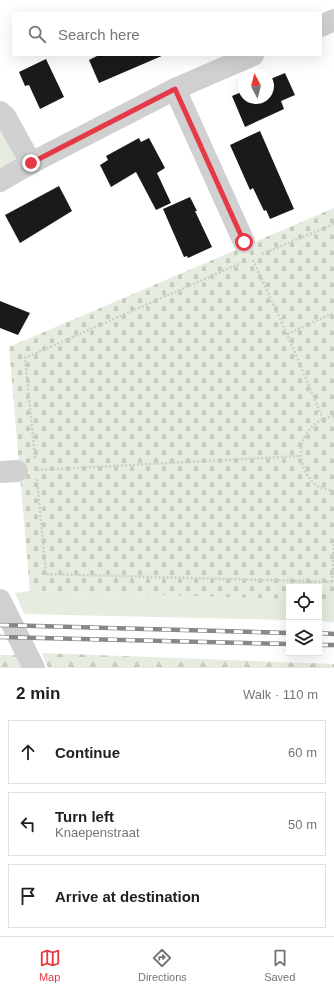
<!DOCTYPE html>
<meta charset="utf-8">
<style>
:root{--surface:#fff;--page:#f6f6f6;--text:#202124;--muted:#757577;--line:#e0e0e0;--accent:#e63946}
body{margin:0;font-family:Arial,sans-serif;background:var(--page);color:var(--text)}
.controls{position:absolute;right:12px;bottom:12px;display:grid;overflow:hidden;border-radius:0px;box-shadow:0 4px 16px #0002}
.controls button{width:36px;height:36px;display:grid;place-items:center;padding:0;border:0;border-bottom:1px solid var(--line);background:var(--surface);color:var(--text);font:20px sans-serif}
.compass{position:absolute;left:238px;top:68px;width:36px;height:36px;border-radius:50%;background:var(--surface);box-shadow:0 4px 16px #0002;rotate:353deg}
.stop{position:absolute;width:12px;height:12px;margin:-9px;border:3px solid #e63946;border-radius:50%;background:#fff}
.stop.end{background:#e63946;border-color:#fff;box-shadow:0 1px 4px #0008}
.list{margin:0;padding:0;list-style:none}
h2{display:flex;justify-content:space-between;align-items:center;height:52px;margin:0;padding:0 16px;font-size:17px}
h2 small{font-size:13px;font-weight:400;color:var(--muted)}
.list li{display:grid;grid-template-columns:26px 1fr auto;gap:12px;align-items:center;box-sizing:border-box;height:64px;margin:0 8px 8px;padding:0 8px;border:1px solid var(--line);border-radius:0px}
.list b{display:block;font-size:15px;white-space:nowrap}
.list p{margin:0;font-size:13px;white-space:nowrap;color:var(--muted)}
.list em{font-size:13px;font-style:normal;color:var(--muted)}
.icon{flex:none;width:22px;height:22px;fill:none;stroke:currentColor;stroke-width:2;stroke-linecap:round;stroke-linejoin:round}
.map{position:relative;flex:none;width:334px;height:668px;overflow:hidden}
.search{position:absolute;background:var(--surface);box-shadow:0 4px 16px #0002;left:12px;right:12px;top:12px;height:44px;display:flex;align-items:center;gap:10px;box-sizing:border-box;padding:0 14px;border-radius:0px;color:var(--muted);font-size:15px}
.sheet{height:268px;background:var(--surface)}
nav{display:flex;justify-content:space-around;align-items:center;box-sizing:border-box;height:56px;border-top:1px solid var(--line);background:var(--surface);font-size:11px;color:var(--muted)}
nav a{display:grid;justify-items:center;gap:2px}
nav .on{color:var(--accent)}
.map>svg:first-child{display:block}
.grass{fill:#e6ecdf}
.forest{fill:url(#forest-firs)}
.cemetery{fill:url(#cemetery-stones)}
.building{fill:#1a1a1a}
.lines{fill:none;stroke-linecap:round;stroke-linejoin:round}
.path{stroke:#cdcdcd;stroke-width:2.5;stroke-dasharray:2 2;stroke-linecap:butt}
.minor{stroke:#d0d0d0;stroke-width:22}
.rail-casing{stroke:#888;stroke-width:4.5}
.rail{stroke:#fff;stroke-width:3;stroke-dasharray:9;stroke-linecap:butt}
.route{stroke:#e63946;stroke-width:5}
</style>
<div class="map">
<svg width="334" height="668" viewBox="0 0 334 668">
<defs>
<pattern id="forest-firs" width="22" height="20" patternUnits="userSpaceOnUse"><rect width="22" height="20" fill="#e6ecdf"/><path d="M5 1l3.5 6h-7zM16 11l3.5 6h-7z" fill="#c6cbc0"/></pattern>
<pattern id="cemetery-stones" width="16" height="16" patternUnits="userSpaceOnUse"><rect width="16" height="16" fill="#e6ecdf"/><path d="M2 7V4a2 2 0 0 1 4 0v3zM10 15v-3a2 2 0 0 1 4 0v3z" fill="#c6cbc0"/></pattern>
</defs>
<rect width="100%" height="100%" fill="#fff"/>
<g class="grass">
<path d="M 0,127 L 15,154 L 16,165 L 0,178 Z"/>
<path d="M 30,591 L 289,599 L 289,620 L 24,614 L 15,593 Z"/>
<path d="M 319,600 L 334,600 L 334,622 L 319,621 Z"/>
</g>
<g class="forest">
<path d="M 42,653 L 334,664 L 334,668 L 48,668 Z"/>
<path d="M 0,655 L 16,655 L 23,668 L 0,668 Z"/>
</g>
<path class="cemetery" d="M 334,208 L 334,600 L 319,600 L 319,587 L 289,587 L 289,599 L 30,591 L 9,347 Z"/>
<g class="building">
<path d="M 99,55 L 164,55 L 99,83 L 89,60 Z"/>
<path d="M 46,59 L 64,97 L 40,109 L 29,85 L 25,86 L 19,72 Z"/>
<path d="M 285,73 L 295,95 L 281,101 L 284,109 L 245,127 L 232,96 L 244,91 L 244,98 L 268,98 L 268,80 Z"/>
<path d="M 260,131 L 294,209 L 270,219 L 266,210 L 264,211 L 253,188 L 250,190 L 230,145 Z"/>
<path d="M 139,138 L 141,142 L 149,138 L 165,168 L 157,173 L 171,203 L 156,210 L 136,172 L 111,187 L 100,165 L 108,160 L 106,156 Z"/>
<path d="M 59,186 L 72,211 L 20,243 L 5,215 Z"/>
<path d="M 190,197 L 197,211 L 195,211 L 212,247 L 188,258 L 187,256 L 184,257 L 163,209 Z"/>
<path d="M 0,301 L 30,313 L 18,335 L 0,328 Z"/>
</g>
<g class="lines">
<g class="path">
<path d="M 262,254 L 334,224"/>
<path d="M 253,260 L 287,334 L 323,419"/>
<path d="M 287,334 L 334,313"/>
<path d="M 334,416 C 326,418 318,420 312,427 C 294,444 299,474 319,487 C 323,489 329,490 334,491"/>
<path d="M 35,458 L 25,358 L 241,263"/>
<path d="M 37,470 L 300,456"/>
<path d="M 37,479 L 46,574 L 334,582"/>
<path d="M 332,582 L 334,542"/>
</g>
<g class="minor">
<path d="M 321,26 L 334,20"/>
<path d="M 175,89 L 244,242"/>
<path d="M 0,112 L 5,116 L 31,163"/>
<path d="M 0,181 L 31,163 L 175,89 L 253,55"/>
<path d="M 0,472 L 17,471"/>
<path d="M 0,600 L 34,668"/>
</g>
<defs>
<g id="rail">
<path d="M 0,625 L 289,633"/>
<path d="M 319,633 L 334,634"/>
<path d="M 0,637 L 289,644"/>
<path d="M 319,645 L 334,645"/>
</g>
</defs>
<use href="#rail" class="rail-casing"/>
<use href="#rail" class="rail"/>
</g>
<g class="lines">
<path class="route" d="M 31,163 L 175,89 L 244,242"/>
</g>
</svg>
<div class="controls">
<button><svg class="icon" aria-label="locate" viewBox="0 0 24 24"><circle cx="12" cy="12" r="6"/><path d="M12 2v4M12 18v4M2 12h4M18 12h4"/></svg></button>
<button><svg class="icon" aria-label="layers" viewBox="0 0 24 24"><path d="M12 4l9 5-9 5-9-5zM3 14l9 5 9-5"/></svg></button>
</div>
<svg class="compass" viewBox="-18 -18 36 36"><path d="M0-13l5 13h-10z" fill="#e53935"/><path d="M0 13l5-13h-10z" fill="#757577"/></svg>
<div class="stop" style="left:244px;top:242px"></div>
<div class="stop end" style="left:31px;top:163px"></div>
<div class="search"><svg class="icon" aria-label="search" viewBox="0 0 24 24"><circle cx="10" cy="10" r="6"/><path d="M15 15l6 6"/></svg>Search here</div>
</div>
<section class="sheet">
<h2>2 min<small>Walk · 110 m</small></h2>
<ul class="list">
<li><svg class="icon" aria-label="ahead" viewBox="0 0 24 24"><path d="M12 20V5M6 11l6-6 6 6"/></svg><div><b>Continue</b></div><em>60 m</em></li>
<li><svg class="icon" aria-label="left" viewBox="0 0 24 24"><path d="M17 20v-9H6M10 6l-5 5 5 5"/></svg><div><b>Turn left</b><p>Knaepenstraat</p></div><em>50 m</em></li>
<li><svg class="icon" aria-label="arrive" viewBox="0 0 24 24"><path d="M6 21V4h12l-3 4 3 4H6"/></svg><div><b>Arrive at destination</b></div></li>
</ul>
</section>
<nav>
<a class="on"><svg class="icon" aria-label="map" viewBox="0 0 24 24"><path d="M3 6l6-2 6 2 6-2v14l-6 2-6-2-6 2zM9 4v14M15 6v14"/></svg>Map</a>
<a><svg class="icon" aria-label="directions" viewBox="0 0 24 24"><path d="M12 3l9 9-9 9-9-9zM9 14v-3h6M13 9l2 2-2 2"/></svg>Directions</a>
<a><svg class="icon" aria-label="saved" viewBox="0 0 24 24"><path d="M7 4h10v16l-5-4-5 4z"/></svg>Saved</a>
</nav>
